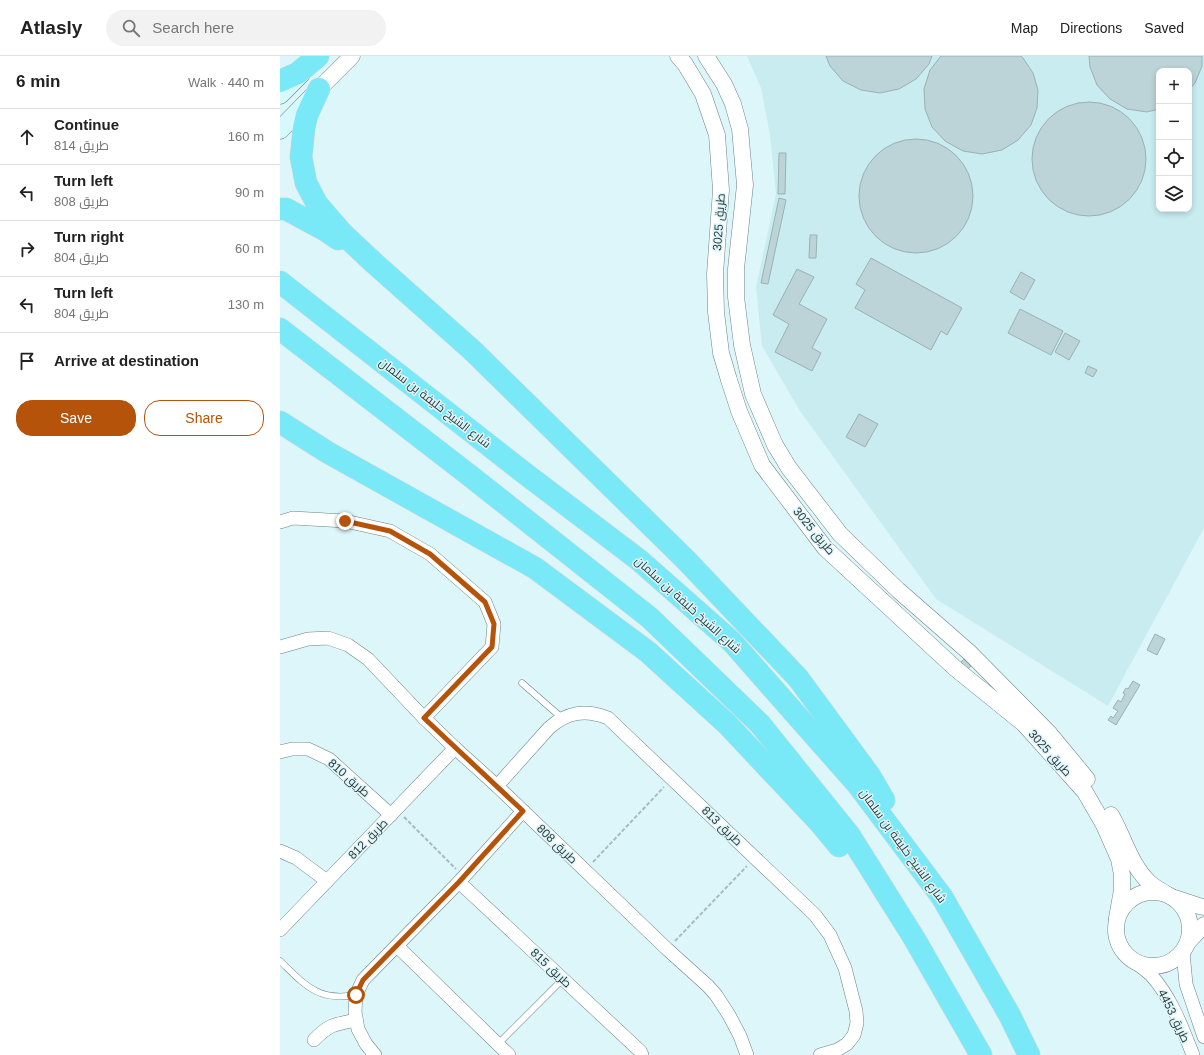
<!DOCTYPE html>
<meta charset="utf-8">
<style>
:root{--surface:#fff;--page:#f2f2f2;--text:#222;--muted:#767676;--line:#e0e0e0;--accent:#b45309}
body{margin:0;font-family:Arial,Cairo,sans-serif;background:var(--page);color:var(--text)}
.controls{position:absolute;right:12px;top:12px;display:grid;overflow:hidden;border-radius:8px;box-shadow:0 2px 6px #0003}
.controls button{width:36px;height:36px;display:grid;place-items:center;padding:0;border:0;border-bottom:1px solid var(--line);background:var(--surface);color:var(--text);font:20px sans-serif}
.stop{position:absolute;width:12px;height:12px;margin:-9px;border:3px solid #b45309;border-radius:50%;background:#fff}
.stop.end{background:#b45309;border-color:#fff;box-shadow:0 1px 4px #0008}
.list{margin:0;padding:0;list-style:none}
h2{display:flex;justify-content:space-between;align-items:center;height:52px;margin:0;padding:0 16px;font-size:17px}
h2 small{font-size:13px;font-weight:400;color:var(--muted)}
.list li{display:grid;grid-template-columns:26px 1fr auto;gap:12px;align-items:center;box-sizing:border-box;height:56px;padding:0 16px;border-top:1px solid var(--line)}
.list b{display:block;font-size:15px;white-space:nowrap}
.list p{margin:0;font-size:13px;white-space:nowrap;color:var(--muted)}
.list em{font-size:13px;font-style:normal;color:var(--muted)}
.actions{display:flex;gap:8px;padding:12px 16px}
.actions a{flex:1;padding:9px 0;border:1px solid var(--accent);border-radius:16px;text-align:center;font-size:14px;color:var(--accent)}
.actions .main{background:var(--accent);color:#fff}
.icon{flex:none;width:22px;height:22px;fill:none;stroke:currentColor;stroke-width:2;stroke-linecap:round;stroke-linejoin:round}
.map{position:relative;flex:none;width:924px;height:999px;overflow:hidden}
header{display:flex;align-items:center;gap:24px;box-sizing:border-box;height:56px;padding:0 20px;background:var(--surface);border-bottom:1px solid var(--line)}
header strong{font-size:19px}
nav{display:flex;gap:22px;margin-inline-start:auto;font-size:14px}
.search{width:280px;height:36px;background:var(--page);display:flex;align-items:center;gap:10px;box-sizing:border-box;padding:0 14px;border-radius:22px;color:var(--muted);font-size:15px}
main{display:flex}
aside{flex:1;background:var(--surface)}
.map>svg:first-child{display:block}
.built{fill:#c9ecf0;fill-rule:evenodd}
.building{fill:#bcd4d7;stroke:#99b1b4}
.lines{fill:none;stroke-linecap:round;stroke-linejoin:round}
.service-casing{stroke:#6c8386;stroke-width:7}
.minor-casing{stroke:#6c8386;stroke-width:14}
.tertiary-casing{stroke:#6c8386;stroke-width:17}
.secondary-casing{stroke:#6c8386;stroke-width:19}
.motorway-casing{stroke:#d6d8d8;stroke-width:23}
.path{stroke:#a8bcbf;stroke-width:2;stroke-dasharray:4 2;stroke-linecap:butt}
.service{stroke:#fff;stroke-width:6}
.minor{stroke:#fff;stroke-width:13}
.tertiary{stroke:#fff;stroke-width:16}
.secondary{stroke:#d7f8fd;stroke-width:18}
.motorway{stroke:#79e9f8;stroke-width:22}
.route{stroke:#b45309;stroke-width:5}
.labels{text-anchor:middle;stroke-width:3;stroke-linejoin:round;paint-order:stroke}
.street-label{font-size:12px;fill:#313b3c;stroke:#ddf6f9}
</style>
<header>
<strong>Atlasly</strong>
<div class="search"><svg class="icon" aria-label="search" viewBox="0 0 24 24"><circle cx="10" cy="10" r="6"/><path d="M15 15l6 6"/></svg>Search here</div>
<nav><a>Map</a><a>Directions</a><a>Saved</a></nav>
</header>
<main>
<aside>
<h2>6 min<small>Walk · 440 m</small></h2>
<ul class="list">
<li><svg class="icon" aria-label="ahead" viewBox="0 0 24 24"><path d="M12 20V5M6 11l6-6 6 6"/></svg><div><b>Continue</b><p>طريق 814</p></div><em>160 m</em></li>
<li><svg class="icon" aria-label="left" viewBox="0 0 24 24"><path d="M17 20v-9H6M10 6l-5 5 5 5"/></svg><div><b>Turn left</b><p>طريق 808</p></div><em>90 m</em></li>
<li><svg class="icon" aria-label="right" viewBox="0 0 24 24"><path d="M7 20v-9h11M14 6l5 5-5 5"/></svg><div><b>Turn right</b><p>طريق 804</p></div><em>60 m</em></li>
<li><svg class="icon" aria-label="left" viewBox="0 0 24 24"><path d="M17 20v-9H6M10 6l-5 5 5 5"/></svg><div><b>Turn left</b><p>طريق 804</p></div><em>130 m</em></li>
<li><svg class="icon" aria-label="arrive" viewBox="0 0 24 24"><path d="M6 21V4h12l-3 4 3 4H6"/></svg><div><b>Arrive at destination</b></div></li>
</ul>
<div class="actions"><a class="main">Save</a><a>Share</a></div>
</aside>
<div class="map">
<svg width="924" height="999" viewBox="0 0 924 999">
<rect width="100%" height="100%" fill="#ddf6f9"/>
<path class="built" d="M 467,0 L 924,0 L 924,472 L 828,650 L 656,543 L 520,355 L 482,290 L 476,231 L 496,138 L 490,79 L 481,32 ZM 879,15 L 909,15 L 909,153 L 879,153 Z"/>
<g class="building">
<path d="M 546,0 L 652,0 L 649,8 L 636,23 L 619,33 L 600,37 L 581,34 L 563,25 L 550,10 Z"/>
<path d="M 661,0 L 741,0 L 743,2 L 753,17 L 758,34 L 757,52 L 751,69 L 738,84 L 722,94 L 702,98 L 683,95 L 665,85 L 652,71 L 645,53 L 644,33 L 650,14 Z"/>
<path d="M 809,0 L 922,0 L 922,10 L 915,27 L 909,34 L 909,15 L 879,15 L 879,53 L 867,56 L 847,53 L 830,43 L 817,29 L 810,11 Z"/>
<circle cx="809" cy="103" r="57"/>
<circle cx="636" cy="140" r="57"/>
<path d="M 499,97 L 506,97 L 505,138 L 498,138 Z"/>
<path d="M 499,142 L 506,144 L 488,228 L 481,227 Z"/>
<path d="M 530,179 L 537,179 L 536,202 L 529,202 Z"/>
<path d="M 591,202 L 682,252 L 667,279 L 661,275 L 651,294 L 575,252 L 585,234 L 576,228 Z"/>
<path d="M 517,213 L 534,221 L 519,248 L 547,263 L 532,292 L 541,297 L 532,315 L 495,296 L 509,268 L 493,259 Z"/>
<path d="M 741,216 L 755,224 L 744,244 L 730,236 Z"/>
<path d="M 740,253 L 783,275 L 771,299 L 728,277 Z"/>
<path d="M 785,277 L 800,285 L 789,304 L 775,296 Z"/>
<path d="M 808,310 L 817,314 L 813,321 L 805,317 Z"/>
<path d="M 579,358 L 598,368 L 585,391 L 566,381 Z"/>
<path d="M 875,578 L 885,583 L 877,599 L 867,594 Z"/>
<path d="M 684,603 L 691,610 L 686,615 L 679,608 Z"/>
<path d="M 853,625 L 860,629 L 836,669 L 828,664 L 831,660 L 833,662 L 838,655 L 833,652 L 838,644 L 841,646 L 845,638 L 843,637 L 846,632 L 848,633 Z"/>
</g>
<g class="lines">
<defs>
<g id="service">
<path d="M 242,627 L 282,662"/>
<path d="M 0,905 C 25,929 38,946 76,939"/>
<path d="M 218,988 L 283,923"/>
</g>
<g id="minor">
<path d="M 0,466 L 13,462 L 65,465 L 110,475 L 150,498 L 205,546 L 214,568 L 212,591 L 144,662"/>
<path d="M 0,591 L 28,583 L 48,582 L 68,589 L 88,603 L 144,662 L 175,692 L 217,730 L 387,893 L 428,930 L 436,939 L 449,959 L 460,980 L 467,999"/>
<path d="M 0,696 L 12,693 L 28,693 L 49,703 L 111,759"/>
<path d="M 217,730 L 269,672 C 287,656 305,653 328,662 L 535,859 L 550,879 L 565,912 L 576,955 L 577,967 L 574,979 L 567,988 L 557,994 L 540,999"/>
<path d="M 0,795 L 16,802 L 47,825"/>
<path d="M 179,826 L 360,995 L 362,999"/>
<path d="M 0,874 L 175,692"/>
<path d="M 117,890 L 229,999"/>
<path d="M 903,896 L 906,928 L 924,981"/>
<path d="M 856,907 C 861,911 866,914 871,919 C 891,941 902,971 913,999"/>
<path d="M 34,984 C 49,968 56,968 76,964"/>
<path d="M 95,999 L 86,988 L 78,973 L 75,956 L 76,939 L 83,924 L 179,826 L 243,755"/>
</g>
<g id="tertiary">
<path d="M 398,0 L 405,8 L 423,38 L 437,79 L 441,134 L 435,218 L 436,256 L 441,297 L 449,324 L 459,355 L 482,409 L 545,492 L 676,613 L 744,668 L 805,736 L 824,769 L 839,803 L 842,819 L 842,834 L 837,862"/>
<path d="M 426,0 L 444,28 L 453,48 L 460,73 L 465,129 L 456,213 L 456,241 L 462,289 L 473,338 L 495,389 L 509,412 L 560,478 L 618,534 L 690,597 L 769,677 L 807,723"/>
<path d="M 39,33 L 72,0"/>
<path d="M 831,759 C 844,781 851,812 872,829 C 876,832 881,835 885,837"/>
<circle cx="873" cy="873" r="37"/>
<path d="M 895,842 L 919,850 L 924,851"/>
<path d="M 908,886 L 924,869"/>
</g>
<g id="secondary">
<path d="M 0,39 L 21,18"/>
<path d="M 0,74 L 33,40"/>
</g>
<g id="motorway">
<path d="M 0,25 L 18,17 L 38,0"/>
<path d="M 39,33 L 27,59 L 24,72 L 21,101 L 26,127 L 37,148 L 62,177 L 94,207 L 193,295 L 406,504 L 518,622 L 590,720 L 604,744"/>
<path d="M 0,153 L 6,153 L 45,174 L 58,183"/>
<path d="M 0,226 L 243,416 L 359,504 L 452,586 L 578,729 L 662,841 L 730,960 L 749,999"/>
<path d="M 0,273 L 189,419 L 370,562 L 480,668 L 570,780 L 634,882 L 701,999"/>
<path d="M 0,366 L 47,396 L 255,512 L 368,596 L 447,668 L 540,767 L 559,790"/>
</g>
</defs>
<use href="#service" class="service-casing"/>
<use href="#minor" class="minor-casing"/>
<use href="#tertiary" class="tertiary-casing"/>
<use href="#secondary" class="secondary-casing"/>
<use href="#motorway" class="motorway-casing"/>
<g class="path">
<path d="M 124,761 L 176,813"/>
<path d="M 313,806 L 384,731"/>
<path d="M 395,885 L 467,810"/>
</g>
<use href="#service" class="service"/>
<use href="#minor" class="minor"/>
<use href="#tertiary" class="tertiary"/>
<use href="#secondary" class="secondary"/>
<use href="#motorway" class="motorway"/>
</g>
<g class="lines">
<path class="route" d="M 65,465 L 110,475 L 150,498 L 205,546 L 214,568 L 212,591 L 144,662 L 243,755 L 179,826 L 83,924 L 76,939"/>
</g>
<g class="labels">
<g class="street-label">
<text transform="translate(439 166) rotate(-86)" y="4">طريق 3025</text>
<text transform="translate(155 347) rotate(38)" y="4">شارع الشيخ خليفة بن سلمان</text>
<text transform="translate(534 475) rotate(50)" y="4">طريق 3025</text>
<text transform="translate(408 549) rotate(42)" y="4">شارع الشيخ خليفة بن سلمان</text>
<text transform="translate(770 697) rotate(48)" y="4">طريق 3025</text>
<text transform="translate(69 722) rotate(41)" y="4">طريق 810</text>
<text transform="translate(442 770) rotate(44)" y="4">طريق 813</text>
<text transform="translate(88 783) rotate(-46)" y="4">طريق 812</text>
<text transform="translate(277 788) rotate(44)" y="4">طريق 808</text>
<text transform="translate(623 790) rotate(54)" y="4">شارع الشيخ خليفة بن سلمان</text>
<text transform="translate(271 912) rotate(43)" y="4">طريق 815</text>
<text transform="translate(894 960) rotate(64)" y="4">طريق 4453</text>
</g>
</g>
</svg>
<div class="controls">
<button>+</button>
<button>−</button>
<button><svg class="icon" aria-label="locate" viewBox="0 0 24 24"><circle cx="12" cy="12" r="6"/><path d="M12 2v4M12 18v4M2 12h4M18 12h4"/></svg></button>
<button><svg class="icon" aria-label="layers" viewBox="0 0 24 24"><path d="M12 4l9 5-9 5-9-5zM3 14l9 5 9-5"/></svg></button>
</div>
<div class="stop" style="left:76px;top:939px"></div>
<div class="stop end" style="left:65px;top:465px"></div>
</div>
</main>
